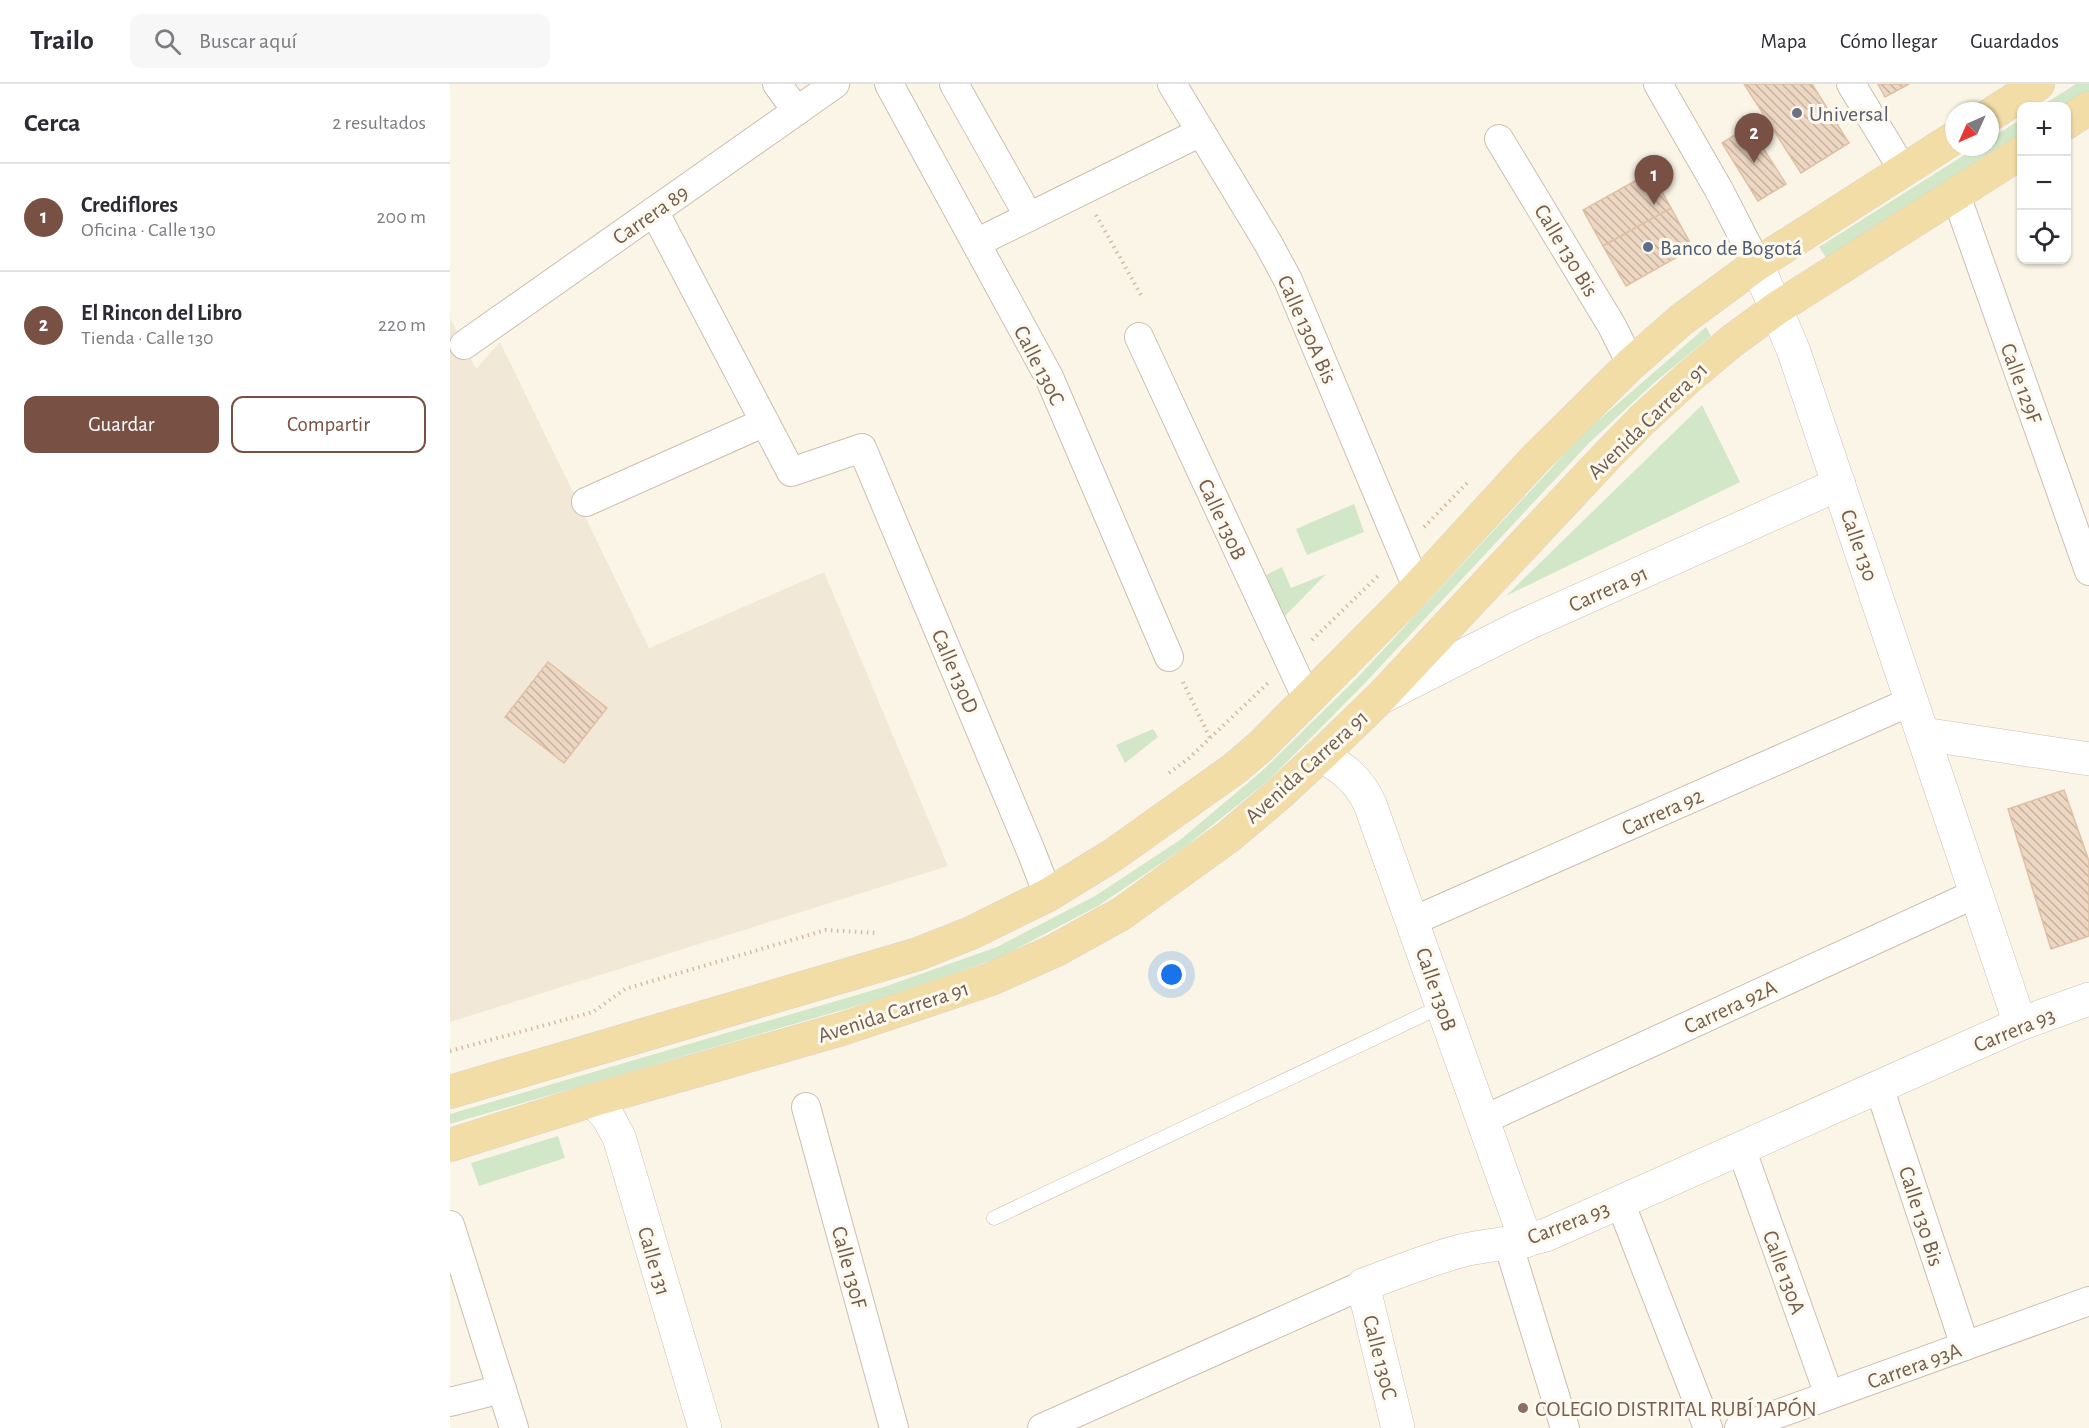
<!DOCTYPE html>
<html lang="es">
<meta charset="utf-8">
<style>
:root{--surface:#fff;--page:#f7f7f7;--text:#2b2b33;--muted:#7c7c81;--line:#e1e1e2;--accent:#795144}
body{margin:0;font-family:"Alegreya Sans",sans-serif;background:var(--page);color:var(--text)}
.controls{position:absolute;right:18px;top:18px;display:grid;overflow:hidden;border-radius:12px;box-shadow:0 2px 4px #0004}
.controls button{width:54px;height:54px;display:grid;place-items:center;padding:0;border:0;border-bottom:2px solid var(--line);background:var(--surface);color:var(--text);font:30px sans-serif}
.compass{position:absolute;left:1495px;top:18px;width:54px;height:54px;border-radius:50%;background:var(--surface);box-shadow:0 2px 4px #0004;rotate:225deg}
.you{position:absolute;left:722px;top:891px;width:21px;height:21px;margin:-15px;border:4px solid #fff;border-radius:50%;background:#1a73e8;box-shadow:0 0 0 9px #1a73e833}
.badge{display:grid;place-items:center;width:39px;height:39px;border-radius:50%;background:var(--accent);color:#fff;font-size:20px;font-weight:700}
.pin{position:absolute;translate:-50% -50px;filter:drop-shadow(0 2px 3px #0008)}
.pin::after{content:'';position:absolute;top:32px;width:21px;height:18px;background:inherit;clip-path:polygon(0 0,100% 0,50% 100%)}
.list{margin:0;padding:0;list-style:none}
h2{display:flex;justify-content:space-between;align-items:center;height:78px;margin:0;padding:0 24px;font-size:26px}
h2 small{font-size:20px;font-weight:400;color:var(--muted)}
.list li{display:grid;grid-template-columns:39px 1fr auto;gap:18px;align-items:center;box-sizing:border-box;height:108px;padding:0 24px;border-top:2px solid var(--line)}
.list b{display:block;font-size:22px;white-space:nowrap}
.list p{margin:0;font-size:20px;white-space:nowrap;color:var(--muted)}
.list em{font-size:20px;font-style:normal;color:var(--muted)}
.actions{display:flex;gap:12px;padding:18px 24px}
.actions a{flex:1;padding:14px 0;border:2px solid var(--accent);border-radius:12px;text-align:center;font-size:21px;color:var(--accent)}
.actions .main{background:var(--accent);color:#fff}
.icon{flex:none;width:33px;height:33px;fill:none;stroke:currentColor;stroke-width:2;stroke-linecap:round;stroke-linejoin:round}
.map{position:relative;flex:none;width:1639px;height:1344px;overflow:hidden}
header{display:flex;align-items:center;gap:36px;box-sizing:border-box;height:84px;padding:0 30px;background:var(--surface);border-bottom:2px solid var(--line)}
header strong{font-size:28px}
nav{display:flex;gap:33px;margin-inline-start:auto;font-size:21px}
.search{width:420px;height:54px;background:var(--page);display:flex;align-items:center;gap:15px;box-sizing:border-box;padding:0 21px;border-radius:12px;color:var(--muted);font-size:22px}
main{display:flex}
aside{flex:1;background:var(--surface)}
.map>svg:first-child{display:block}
.residential{fill:#f2e8d7}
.grass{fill:#d2e7c8}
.building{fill:url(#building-back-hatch);stroke:#dfc0a4;stroke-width:1.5}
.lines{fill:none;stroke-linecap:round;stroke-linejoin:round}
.service-casing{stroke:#ccbeaf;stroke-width:15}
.minor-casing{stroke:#ccbeaf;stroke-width:30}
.tertiary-casing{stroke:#ccbeaf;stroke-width:34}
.primary-casing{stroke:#d8d2cd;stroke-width:34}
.path{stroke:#d3bba5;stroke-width:4;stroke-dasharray:1.5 4.5;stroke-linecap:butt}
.service{stroke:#fff;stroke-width:14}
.minor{stroke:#fff;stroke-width:28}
.tertiary{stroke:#fff;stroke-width:33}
.primary{stroke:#f3dda7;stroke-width:33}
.worship-dot{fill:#6b7280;stroke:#fef9ef;stroke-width:2}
.service-dot{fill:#5c6f8a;stroke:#fef9ef;stroke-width:2}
.education-dot{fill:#8d6e63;stroke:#fef9ef;stroke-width:2}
.labels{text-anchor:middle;stroke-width:6;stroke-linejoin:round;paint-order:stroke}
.worship-label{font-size:22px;fill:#5b616d;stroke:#fef9ef;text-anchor:start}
.street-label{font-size:22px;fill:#735e4e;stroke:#fef9ef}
.service-label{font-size:22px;fill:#4e5e75;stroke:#fef9ef;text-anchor:start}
.education-label{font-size:22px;fill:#785e54;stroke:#fef9ef;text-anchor:start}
</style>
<header>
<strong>Trailo</strong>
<div class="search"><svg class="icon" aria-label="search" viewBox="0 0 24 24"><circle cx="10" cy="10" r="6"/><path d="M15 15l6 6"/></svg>Buscar aquí</div>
<nav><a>Mapa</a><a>Cómo llegar</a><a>Guardados</a></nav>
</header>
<main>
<aside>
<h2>Cerca<small>2 resultados</small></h2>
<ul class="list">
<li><span class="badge">1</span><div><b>Crediflores</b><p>Oficina · Calle 130</p></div><em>200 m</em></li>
<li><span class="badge">2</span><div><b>El Rincon del Libro</b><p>Tienda · Calle 130</p></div><em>220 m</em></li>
</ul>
<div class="actions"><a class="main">Guardar</a><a>Compartir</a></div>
</aside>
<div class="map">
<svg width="1639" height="1344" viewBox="0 0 1639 1344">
<defs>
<pattern id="building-back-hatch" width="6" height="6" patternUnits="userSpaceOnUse" patternTransform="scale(1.5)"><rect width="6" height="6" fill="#eed7c2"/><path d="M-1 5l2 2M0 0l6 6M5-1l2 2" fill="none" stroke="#c5b2a0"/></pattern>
</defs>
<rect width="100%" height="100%" fill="#fbf5e8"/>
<path class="residential" d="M 0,234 L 26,285 L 50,258 L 199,564 L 374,488 L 498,782 L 0,938 Z"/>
<g class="grass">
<path d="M 1626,0 L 1639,0 L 1639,13 L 1616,22 L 1591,22 Z"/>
<path d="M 1571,35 L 1571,56 L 1379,178 L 1369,163 L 1527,63 L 1540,63 L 1540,55 Z"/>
<path d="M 1256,243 L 1261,252 L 1205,298 L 1139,359 L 914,600 L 819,696 L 735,763 L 648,822 L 551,873 L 437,913 L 0,1040 L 0,1030 L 434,903 L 547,863 L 645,812 L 730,756 L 812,687 L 908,593 L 1134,349 Z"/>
<path d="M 1252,321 L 1290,398 L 1056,512 Z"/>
<path d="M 904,420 L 914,448 L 857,471 L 846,445 Z"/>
<path d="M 832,483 L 841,504 L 876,490 L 833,534 L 814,492 Z"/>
<path d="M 703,645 L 708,653 L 675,679 L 666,661 Z"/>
<path d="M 108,1052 L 115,1074 L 29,1102 L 21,1079 Z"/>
</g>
<g class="building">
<path d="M 1294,0 L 1362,0 L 1399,59 L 1351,89 Z"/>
<path d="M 1428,0 L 1459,0 L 1435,13 Z"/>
<path d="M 1299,42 L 1336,100 L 1308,117 L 1272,59 Z"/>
<path d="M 1201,88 L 1221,124 L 1153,162 L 1133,126 Z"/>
<path d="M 1221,124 L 1243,164 L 1176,202 L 1153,162 Z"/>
<path d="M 98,578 L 157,624 L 114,679 L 55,633 Z"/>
<path d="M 1614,706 L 1639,777 L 1639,852 L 1601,865 L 1558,725 Z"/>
</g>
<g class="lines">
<defs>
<path id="service" d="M 544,1134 L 992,922"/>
<g id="minor">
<path d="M 327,0 L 347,27"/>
<path d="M 439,0 L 599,293 L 719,573"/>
<path d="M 504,0 L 579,133"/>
<path d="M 722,0 L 818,159 L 838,196 L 967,503"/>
<path d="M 1208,0 L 1269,106 L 1307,180"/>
<path d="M 1401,0 L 1453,86"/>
<path d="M 1049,55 L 1162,242 L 1181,280"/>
<path d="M 1506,111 L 1639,487"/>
<path d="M 204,127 L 341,388 L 412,364 L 581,767 L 598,811"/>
<path d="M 526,159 L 751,48"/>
<path d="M 689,253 L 858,617"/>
<path d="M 14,261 L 385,0"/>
<path d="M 136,418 L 315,338"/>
<path d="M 963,837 L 1462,617"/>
<path d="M 1429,1003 L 1515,1262"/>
<path d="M 356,1023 L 444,1344"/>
<path d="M 1033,1036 L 1527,809"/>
<path d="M 1291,1064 L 1379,1311"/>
<path d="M 1170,1118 L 1258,1344"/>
<path d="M 0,1141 L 64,1344"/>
<path d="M 1058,1159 L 1115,1344"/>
<path d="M 0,1318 L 52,1305"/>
<path d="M 592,1344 L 913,1201"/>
<path d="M 1289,1344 L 1639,1217"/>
</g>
<g id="tertiary">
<path d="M 1307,180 L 1344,268 L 1570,940"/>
<path d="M 934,612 L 1072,542 L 1389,400"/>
<path d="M 1473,650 L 1639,675"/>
<path d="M 871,671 C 893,684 909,696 920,720 L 1076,1157"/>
<path d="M 143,1016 L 158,1033 L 169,1053 L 255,1344"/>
<path d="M 948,1344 L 913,1201 C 946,1189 979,1175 1014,1166 C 1041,1160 1069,1159 1096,1151 L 1570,940 L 1639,915"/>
</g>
<g id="primary">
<path d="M 1540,31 L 1588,0"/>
<path d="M 1616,39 L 1639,24"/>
<path d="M 0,1008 L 468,870 L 521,849 L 598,811 L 663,771 L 784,685 L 811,662 L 954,518 L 1084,376 L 1181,280 L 1231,236 L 1307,180 L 1504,54"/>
<path d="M 0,1061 L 143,1016 L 392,945 L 541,895 L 604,867 L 671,830 L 778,753 L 829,710 L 871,671 L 930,614 L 1153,376 L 1193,335 L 1239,293 L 1282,257 L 1327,224 L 1572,68"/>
</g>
</defs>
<use href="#service" class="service-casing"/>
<use href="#minor" class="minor-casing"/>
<use href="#tertiary" class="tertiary-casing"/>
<use href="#primary" class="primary-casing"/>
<g class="path">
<path d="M 646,131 L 691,211"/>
<path d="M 974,443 L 1019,397"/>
<path d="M 862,556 L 930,490"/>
<path d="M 733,598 L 760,654"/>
<path d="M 719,689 L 738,675 L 818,599"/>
<path d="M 0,967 L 143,928 L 175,905 L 376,846 L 425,849"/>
</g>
<use href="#service" class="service"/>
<use href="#minor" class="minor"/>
<use href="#tertiary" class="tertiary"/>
<use href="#primary" class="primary"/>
</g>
<circle class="worship-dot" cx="1347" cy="29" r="6"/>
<circle class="service-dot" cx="1198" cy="163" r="6"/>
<circle class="education-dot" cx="1073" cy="1324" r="6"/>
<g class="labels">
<g class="worship-label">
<text x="1359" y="37">Universal</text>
</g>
<g class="street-label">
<text transform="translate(200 130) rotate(-35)" y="8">Carrera 89</text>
<text transform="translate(1117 166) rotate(59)" y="8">Calle 130 Bis</text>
<text transform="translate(858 245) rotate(66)" y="8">Calle 130A Bis</text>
<text transform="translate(590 281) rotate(63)" y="8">Calle 130C</text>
<text transform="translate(1572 299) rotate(70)" y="8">Calle 129F</text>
<text transform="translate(1197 336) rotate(-44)" y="8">Avenida Carrera 91</text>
<text transform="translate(773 435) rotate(65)" y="8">Calle 130B</text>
<text transform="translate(1410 461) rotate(71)" y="8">Calle 130</text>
<text transform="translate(1158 504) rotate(-24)" y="8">Carrera 91</text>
<text transform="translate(506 587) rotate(67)" y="8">Calle 130D</text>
<text transform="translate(856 682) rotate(-42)" y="8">Avenida Carrera 91</text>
<text transform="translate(1212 727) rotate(-24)" y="8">Carrera 92</text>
<text transform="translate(987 905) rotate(71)" y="8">Calle 130B</text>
<text transform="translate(1280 922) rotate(-25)" y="8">Carrera 92A</text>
<text transform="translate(443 927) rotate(-18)" y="8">Avenida Carrera 91</text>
<text transform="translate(1564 945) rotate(-22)" y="8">Carrera 93</text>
<text transform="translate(1472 1132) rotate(72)" y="8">Calle 130 Bis</text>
<text transform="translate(1118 1138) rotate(-21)" y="8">Carrera 93</text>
<text transform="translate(205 1177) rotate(74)" y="8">Calle 131</text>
<text transform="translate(400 1183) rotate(75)" y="8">Calle 130F</text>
<text transform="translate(1335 1188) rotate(70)" y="8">Calle 130A</text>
<text transform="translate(931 1273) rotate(76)" y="8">Calle 130C</text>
<text transform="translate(1464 1281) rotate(-20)" y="8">Carrera 93A</text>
</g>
<g class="service-label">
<text x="1210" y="171">Banco de Bogotá</text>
</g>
<g class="education-label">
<text x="1085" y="1332">COLEGIO DISTRITAL RUBÍ JAPÓN</text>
</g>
</g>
</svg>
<div class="controls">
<button>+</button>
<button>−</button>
<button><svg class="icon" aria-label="locate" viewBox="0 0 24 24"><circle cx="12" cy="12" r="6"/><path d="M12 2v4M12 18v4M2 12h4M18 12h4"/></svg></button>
</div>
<svg class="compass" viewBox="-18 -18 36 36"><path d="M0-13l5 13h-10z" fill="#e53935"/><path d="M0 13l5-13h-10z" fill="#7c7c81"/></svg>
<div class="you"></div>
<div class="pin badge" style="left:1204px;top:121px">1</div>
<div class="pin badge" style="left:1304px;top:79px">2</div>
</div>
</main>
